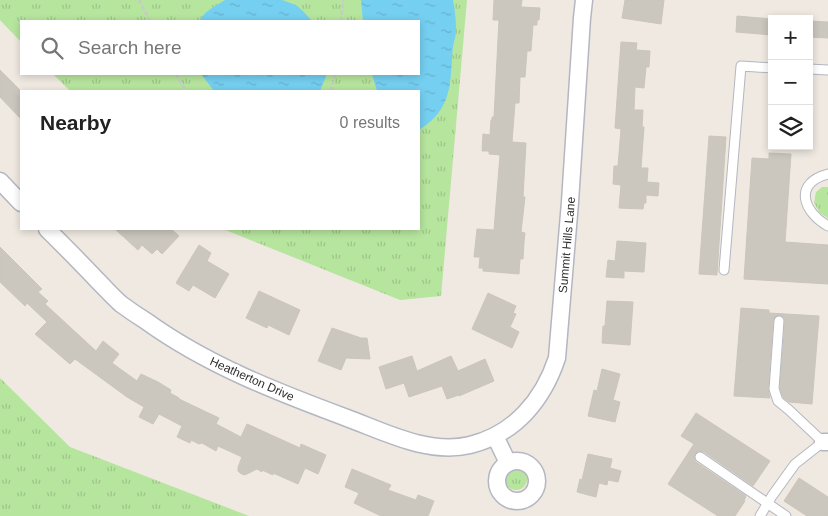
<!DOCTYPE html>
<meta charset="utf-8">
<style>
:root{--surface:#fff;--page:#f2f2f2;--text:#222;--muted:#767676;--line:#e0e0e0}
body{margin:0;font-family:Arial,sans-serif;background:var(--page);color:var(--text)}
.controls{position:absolute;right:15px;top:15px;display:grid;overflow:hidden;border-radius:0px;box-shadow:0 2px 8px #0003}
.controls button{width:45px;height:45px;display:grid;place-items:center;padding:0;border:0;border-bottom:1px solid var(--line);background:var(--surface);color:var(--text);font:25px sans-serif}
.list{margin:0;padding:0;list-style:none}
h2{display:flex;justify-content:space-between;align-items:center;height:65px;margin:0;padding:0 20px;font-size:21px}
h2 small{font-size:16px;font-weight:400;color:var(--muted)}
.icon{flex:none;width:28px;height:28px;fill:none;stroke:currentColor;stroke-width:2;stroke-linecap:round;stroke-linejoin:round}
.map{position:relative;flex:none;width:828px;height:516px;overflow:hidden}
.search{position:absolute;background:var(--surface);box-shadow:0 2px 8px #0003;left:20px;top:20px;width:400px;height:55px;display:flex;align-items:center;gap:12px;box-sizing:border-box;padding:0 18px;border-radius:0px;color:var(--muted);font-size:19px}
.panel{position:absolute;background:var(--surface);box-shadow:0 2px 8px #0003;left:20px;top:90px;width:400px;height:140px;border-radius:0px}
.map>svg:first-child{display:block}
.grass{fill:url(#grass-tufts)}
.water{fill:url(#water-ripples)}
.building{fill:#cbc7bf;stroke:#cbc5ba}
.lines{fill:none;stroke-linecap:round;stroke-linejoin:round}
.service-casing{stroke:#b4b7c1;stroke-width:11}
.minor-casing{stroke:#b4b7c1;stroke-width:19}
.path{stroke:#c9c9c9;stroke-width:2.5;stroke-dasharray:4 2.5;stroke-linecap:butt}
.service{stroke:#fff;stroke-width:9}
.minor{stroke:#fff;stroke-width:16}
.labels{text-anchor:middle;stroke-width:5;stroke-linejoin:round;paint-order:stroke}
.street-label{font-size:12px;fill:#2e2e2e;stroke:#fff}
</style>
<div class="map">
<svg width="828" height="516" viewBox="0 0 828 516">
<defs>
<pattern id="grass-tufts" width="24" height="20" patternUnits="userSpaceOnUse" patternTransform="scale(1.25)"><rect width="24" height="20" fill="#b6e59e"/><path d="M3 7l-1-3M5 7V3M7 7l1-3M15 17l-1-3M17 17v-4M19 17l1-3" fill="none" stroke="#9dc588"/></pattern>
<pattern id="water-ripples" width="26" height="14" patternUnits="userSpaceOnUse" patternTransform="scale(1.25)"><rect width="26" height="14" fill="#75cff0"/><path d="M2 4q2-2 4 0t4 0M15 11q2-2 4 0t4 0" fill="none" stroke="#66b2ce"/></pattern>
</defs>
<rect width="100%" height="100%" fill="#efe9e1"/>
<g class="grass">
<path d="M 0,0 L 467,0 L 441,296 L 400,300 L 223,229 L 419,229 L 419,91 L 70,91 L 53,74 L 419,74 L 419,21 L 21,21 L 21,42 L 0,20 Z"/>
<path d="M 822,187 L 828,187 L 828,218 L 820,213 L 814,203 L 816,192 Z"/>
<path d="M 0,378 L 70,447 L 249,516 L 0,516 Z"/>
<circle cx="516" cy="479" r="11"/>
</g>
<g class="water">
<path d="M 225,0 L 282,0 L 296,5 L 303,11 L 312,21 L 199,21 C 205,11 215,6 225,0 Z"/>
<path d="M 361,0 L 453,0 C 455,10 456,20 456,31 C 456,36 454,41 453,46 C 450,74 454,100 431,121 C 427,124 424,127 419,130 L 419,91 L 377,91 L 372,74 L 419,74 L 419,21 L 363,21 Z"/>
<path d="M 201,74 L 327,74 L 320,91 L 214,91 Z"/>
</g>
<g class="building">
<path d="M 494,0 L 522,0 L 521,7 L 540,8 L 539,20 L 537,20 L 537,25 L 533,25 L 531,51 L 527,51 L 525,77 L 520,77 L 519,103 L 515,103 L 512,142 L 526,143 L 523,197 L 525,197 L 521,232 L 525,233 L 524,242 L 523,259 L 520,259 L 519,274 L 483,271 L 483,268 L 479,268 L 480,257 L 474,257 L 477,229 L 494,230 L 500,155 L 489,154 L 489,151 L 482,151 L 483,134 L 490,135 L 491,120 L 492,120 L 492,117 L 494,117 L 499,20 L 493,20 Z"/>
<path d="M 625,0 L 664,0 L 661,24 L 622,18 Z"/>
<path d="M 737,16 L 772,19 L 772,35 L 736,32 Z"/>
<path d="M 809,21 L 828,22 L 828,38 L 809,37 Z"/>
<path d="M 621,42 L 637,43 L 636,50 L 650,51 L 649,67 L 646,67 L 644,88 L 635,87 L 634,110 L 643,110 L 642,127 L 644,127 L 641,168 L 648,168 L 647,182 L 659,183 L 658,196 L 646,195 L 646,203 L 644,203 L 643,209 L 619,208 L 621,185 L 613,184 L 614,166 L 618,166 L 621,129 L 615,128 Z"/>
<path d="M 0,70 L 21,91 L 21,119 L 0,97 Z"/>
<path d="M 709,136 L 726,137 L 717,275 L 699,274 Z"/>
<path d="M 769,153 L 791,154 L 785,242 L 828,245 L 828,284 L 744,279 L 752,158 L 769,159 Z"/>
<path d="M 115,229 L 171,229 L 179,236 L 162,254 L 157,249 L 152,254 L 142,245 L 138,250 Z"/>
<path d="M 617,241 L 646,243 L 644,272 L 624,271 L 624,278 L 606,277 L 608,260 L 615,261 Z"/>
<path d="M 199,245 L 211,253 L 207,261 L 229,274 L 215,298 L 193,285 L 189,291 L 176,283 Z"/>
<path d="M 0,247 L 42,289 L 38,292 L 48,301 L 45,304 L 96,351 L 103,341 L 119,354 L 112,363 L 137,381 L 141,374 L 158,382 L 171,390 L 170,393 L 179,398 L 179,399 L 219,418 L 216,424 L 241,437 L 247,424 L 300,448 L 301,444 L 326,455 L 318,474 L 305,468 L 298,484 L 273,473 L 273,475 L 262,470 L 262,472 L 257,469 L 247,474 L 244,475 L 240,473 L 238,471 L 238,467 L 242,457 L 218,446 L 216,451 L 202,443 L 199,444 L 191,440 L 190,443 L 177,437 L 182,426 L 159,414 L 153,424 L 139,417 L 144,407 L 127,397 L 75,359 L 70,364 L 35,334 L 47,322 L 27,303 L 25,306 L 0,282 Z"/>
<path d="M 259,291 L 300,310 L 289,335 L 268,325 L 267,328 L 246,318 Z"/>
<path d="M 488,293 L 516,306 L 513,313 L 516,314 L 510,327 L 519,332 L 512,348 L 472,329 Z"/>
<path d="M 607,301 L 633,302 L 630,345 L 602,343 L 603,326 L 605,326 Z"/>
<path d="M 741,308 L 769,310 L 769,313 L 819,316 L 812,404 L 789,402 L 783,397 L 780,388 L 785,321 L 784,318 L 780,315 L 776,316 L 773,321 L 768,389 L 770,398 L 734,396 Z"/>
<path d="M 332,328 L 361,338 L 367,338 L 370,359 L 346,358 L 341,370 L 318,361 Z"/>
<path d="M 412,356 L 417,371 L 451,356 L 458,371 L 485,359 L 494,381 L 459,396 L 459,395 L 447,399 L 442,386 L 409,397 L 404,383 L 386,389 L 379,367 Z"/>
<path d="M 602,369 L 620,374 L 613,400 L 620,402 L 615,422 L 588,416 L 594,390 L 597,391 Z"/>
<path d="M 696,413 L 770,461 L 753,486 L 704,452 L 698,451 L 695,454 L 694,459 L 696,462 L 746,496 L 744,501 L 745,501 L 735,516 L 718,516 L 668,484 L 694,444 L 681,436 Z"/>
<path d="M 588,454 L 612,459 L 610,468 L 621,471 L 618,482 L 608,480 L 607,485 L 599,483 L 596,497 L 577,492 L 580,479 L 582,480 Z"/>
<path d="M 352,469 L 391,485 L 388,490 L 416,500 L 418,495 L 434,501 L 428,516 L 381,516 L 354,503 L 359,493 L 345,487 Z"/>
<path d="M 799,478 L 828,497 L 828,516 L 807,516 L 784,501 Z"/>
</g>
<g class="lines">
<defs>
<g id="service">
<path d="M 809,69 L 828,70"/>
<path d="M 828,174 C 793,183 803,212 828,226"/>
<path d="M 724,270 L 741,66 L 772,68"/>
<path d="M 700,457 L 786,516"/>
<path d="M 760,516 L 772,496 L 795,464 L 823,442 L 789,410 L 778,401 L 774,389 L 779,321"/>
</g>
<g id="minor">
<path d="M 0,181 L 21,203"/>
<path d="M 47,229 C 64,246 81,263 97,280 C 105,288 113,297 121,304 C 129,310 138,316 146,321 C 207,365 277,392 347,418 C 385,432 428,455 470,445 C 515,434 543,400 557,358 L 570,202 L 582,18 L 584,0"/>
<path d="M 495,436 L 508,463"/>
<path d="M 823,442 L 828,442"/>
<circle cx="517" cy="481" r="20"/>
</g>
</defs>
<use href="#service" class="service-casing"/>
<use href="#minor" class="minor-casing"/>
<g class="path">
<path d="M 139,0 L 150,21"/>
<path d="M 341,21 L 343,0"/>
<path d="M 176,74 L 186,91"/>
<path d="M 331,91 L 335,74"/>
</g>
<use href="#service" class="service"/>
<use href="#minor" class="minor"/>
</g>
<g class="labels">
<g class="street-label">
<text transform="translate(567 245) rotate(-85)" y="4">Summit Hills Lane</text>
<text transform="translate(252 379) rotate(24)" y="4">Heatherton Drive</text>
</g>
</g>
</svg>
<div class="controls">
<button>+</button>
<button>−</button>
<button><svg class="icon" aria-label="layers" viewBox="0 0 24 24"><path d="M12 4l9 5-9 5-9-5zM3 14l9 5 9-5"/></svg></button>
</div>
<div class="search"><svg class="icon" aria-label="search" viewBox="0 0 24 24"><circle cx="10" cy="10" r="6"/><path d="M15 15l6 6"/></svg>Search here</div>
<section class="panel">
<h2>Nearby<small>0 results</small></h2>
<ul class="list">
</ul>
</section>
</div>
